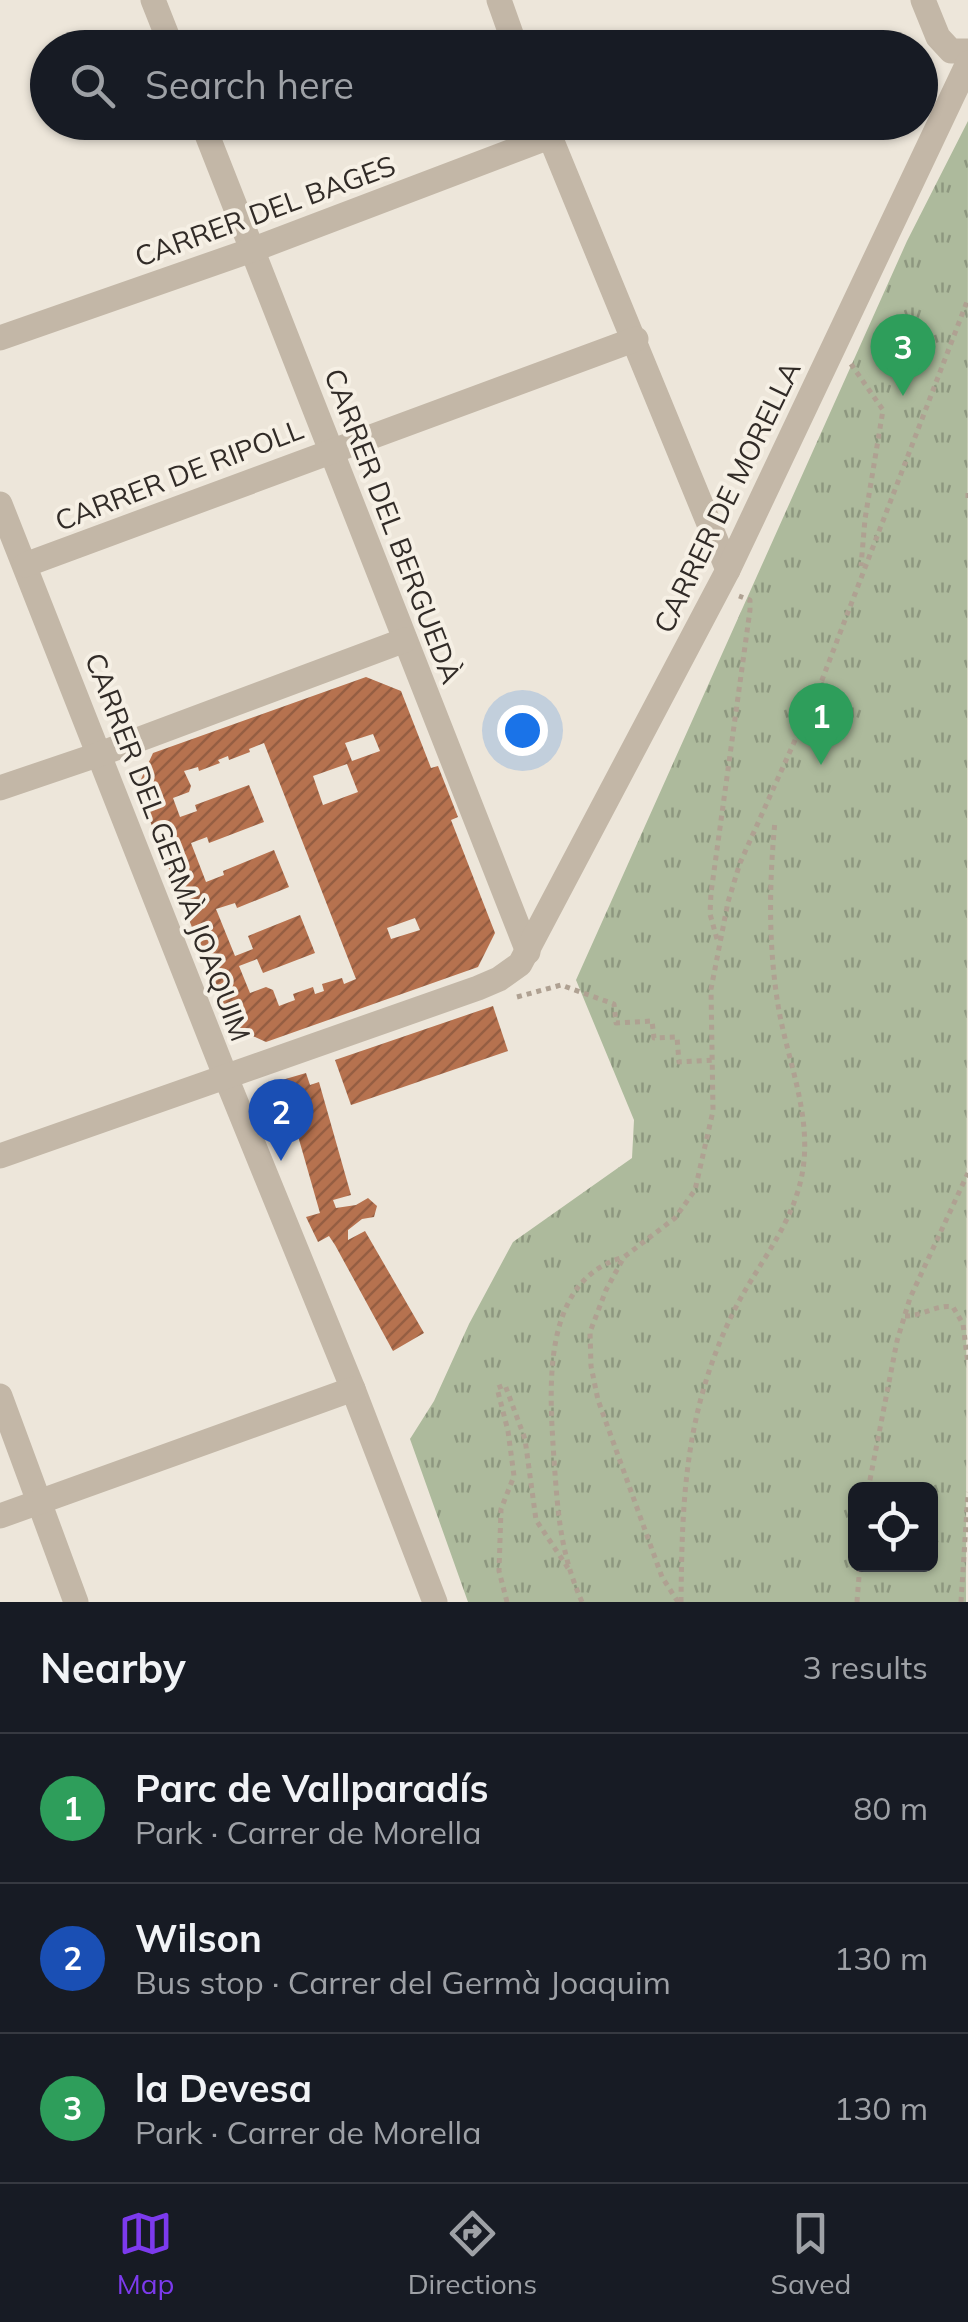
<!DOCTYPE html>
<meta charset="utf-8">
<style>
:root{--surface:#171b24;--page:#20242c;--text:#f1f3f6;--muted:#9ea1a6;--line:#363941;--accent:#7c3aed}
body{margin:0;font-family:Mulish,sans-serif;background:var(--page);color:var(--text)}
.controls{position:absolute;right:30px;bottom:30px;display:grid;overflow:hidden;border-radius:15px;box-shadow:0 2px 8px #0004}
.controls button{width:90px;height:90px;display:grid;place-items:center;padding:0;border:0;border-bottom:2px solid var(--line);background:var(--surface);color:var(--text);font:50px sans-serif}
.you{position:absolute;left:522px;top:730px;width:35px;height:35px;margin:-25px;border:8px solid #fff;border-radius:50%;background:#1a73e8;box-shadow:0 0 0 15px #1a73e833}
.badge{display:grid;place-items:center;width:65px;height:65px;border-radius:50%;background:var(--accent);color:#fff;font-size:32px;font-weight:700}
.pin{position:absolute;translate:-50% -82px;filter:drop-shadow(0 2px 5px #0008)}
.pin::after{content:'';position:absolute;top:52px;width:35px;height:30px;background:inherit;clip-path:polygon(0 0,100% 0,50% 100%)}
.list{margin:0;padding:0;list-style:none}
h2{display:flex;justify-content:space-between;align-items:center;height:130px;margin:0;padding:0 40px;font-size:42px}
h2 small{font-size:32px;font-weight:400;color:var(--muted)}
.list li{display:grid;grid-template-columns:65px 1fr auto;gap:30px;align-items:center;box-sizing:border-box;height:150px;padding:0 40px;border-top:2px solid var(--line)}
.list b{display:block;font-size:38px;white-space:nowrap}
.list p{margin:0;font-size:32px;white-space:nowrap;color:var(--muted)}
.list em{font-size:32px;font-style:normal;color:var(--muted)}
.icon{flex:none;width:55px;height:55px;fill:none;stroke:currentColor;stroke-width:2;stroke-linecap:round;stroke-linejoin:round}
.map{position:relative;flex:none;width:968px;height:1602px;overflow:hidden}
.search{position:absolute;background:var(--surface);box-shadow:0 2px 8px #0004;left:30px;right:30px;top:30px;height:110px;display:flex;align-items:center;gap:25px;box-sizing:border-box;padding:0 35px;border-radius:55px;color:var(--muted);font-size:38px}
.sheet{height:580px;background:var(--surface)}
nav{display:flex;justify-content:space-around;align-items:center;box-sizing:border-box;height:140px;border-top:2px solid var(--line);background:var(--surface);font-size:28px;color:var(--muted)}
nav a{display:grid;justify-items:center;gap:5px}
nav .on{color:var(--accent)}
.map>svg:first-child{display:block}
.park{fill:url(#park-tufts);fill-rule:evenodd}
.building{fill:url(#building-hatch);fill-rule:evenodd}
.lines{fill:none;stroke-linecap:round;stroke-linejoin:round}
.path{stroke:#afa192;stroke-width:5;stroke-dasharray:5 5;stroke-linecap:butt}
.street{stroke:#c3b7a7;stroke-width:25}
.labels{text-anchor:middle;stroke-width:8;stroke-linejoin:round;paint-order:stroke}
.street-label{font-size:28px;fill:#312b27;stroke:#f6f0e5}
</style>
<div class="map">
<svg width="968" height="1602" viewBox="0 0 968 1602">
<defs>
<pattern id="park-tufts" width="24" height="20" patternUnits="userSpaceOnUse" patternTransform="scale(2.5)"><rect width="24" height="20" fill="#adba9c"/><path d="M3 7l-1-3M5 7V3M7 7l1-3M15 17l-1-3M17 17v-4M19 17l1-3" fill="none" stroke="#8d977f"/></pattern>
<pattern id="building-hatch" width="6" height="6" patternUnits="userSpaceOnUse" patternTransform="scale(2.5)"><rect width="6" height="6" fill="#b6724f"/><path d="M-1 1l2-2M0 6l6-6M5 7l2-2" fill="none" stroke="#955e42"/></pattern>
</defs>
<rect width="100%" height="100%" fill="#ede6da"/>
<path class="park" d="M 968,121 L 966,1602 L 468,1602 L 410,1439 L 434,1401 L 469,1324 L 513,1242 L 632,1158 L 634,1120 L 576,980 L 907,241 ZM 856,1490 L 930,1490 L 930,1564 L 856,1564 Z"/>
<g class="building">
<path d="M 366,677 L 401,691 L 431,768 L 438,766 L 458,817 L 451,820 L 495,933 L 478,967 L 266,1042 L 231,1026 L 137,788 L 153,753 ZM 373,734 L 380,751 L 352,761 L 345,743 ZM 264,743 L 356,979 L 344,984 L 342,978 L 322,984 L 324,991 L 315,994 L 313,987 L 293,994 L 295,1000 L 279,1006 L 273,990 L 266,987 L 250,993 L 239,966 L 257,959 L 263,973 L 315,953 L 300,915 L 248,936 L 253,949 L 235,956 L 216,909 L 235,903 L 237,908 L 289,887 L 274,850 L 223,871 L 224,875 L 206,882 L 191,843 L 207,837 L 209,843 L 264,822 L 249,785 L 195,805 L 197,811 L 180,817 L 173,798 L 189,792 L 191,786 L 184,771 L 198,767 L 199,771 L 220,763 L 218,760 L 228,756 L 229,760 L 250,752 L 249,749 ZM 347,764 L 358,792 L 323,805 L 313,776 ZM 415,918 L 420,930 L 391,939 L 387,928 Z"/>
<path d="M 493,1006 L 508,1051 L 351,1105 L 335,1060 Z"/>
<path d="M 306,1073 L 310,1085 L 319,1082 L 351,1195 L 333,1200 L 336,1208 L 356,1205 L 368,1198 L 377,1206 L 374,1217 L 362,1219 L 348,1230 L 348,1240 L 365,1231 L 424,1333 L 393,1351 L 335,1245 L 329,1236 L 318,1242 L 306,1217 L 320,1213 L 282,1080 Z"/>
</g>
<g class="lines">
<g class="path">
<path d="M 851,364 L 883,410 L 865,519 L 861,566"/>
<path d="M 968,493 L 968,499"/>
<path d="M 717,939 L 710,914 L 711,893 L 750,610 L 750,600 L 739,596"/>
<path d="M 517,997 L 561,985 L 614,1004 L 616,1023 L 652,1021 L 654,1038 L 677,1037 L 679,1062 L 714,1060"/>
<path d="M 905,1316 C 923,1316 937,1304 953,1307 L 963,1324 L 968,1364"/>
<path d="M 868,1490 L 897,1341 L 910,1298 L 968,1173"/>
<path d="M 507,1602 L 499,1571 L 501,1509 L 514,1476 L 508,1431 L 497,1388 L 505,1385 L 525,1439 L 536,1520 L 568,1568"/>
<path d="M 582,1602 C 560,1552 558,1514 554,1460 C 550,1394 539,1283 621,1258"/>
<path d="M 678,1602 L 662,1577 L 598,1400 L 591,1366 L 590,1332 L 606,1290 L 624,1257 L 675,1218 L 695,1190 L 713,1111 L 711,989 L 728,902 L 740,863 L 822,680 L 968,299"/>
<path d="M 681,1602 C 682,1499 685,1415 730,1319 C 754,1267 794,1227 803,1169 C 811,1115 789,1064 779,1011 C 768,947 769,885 775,821"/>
<path d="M 857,1602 L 860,1564"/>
<path d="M 961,1602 L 968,1492"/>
</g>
<g class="street">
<path d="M 153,0 L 172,48"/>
<path d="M 499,0 L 516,48"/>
<path d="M 923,0 L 938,37 L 951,51 L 968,51"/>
<path d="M 202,122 L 528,952"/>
<path d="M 544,122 L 728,570"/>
<path d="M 0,338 L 252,250 L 549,137"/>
<path d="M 0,504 L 225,1075 L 353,1389 L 435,1602"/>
<path d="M 25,565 L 636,339"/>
<path d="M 0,788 L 100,754 L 405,640"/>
<path d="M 0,1156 L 478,988 L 499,979 L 520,964 L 728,570 L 968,63"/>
<path d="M 0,1396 L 76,1602"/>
<path d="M 0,1516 L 353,1389"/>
</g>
</g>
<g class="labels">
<g class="street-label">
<text transform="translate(265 211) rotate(-20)" y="10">CARRER DEL BAGES</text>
<text transform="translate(179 475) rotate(-21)" y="10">CARRER DE RIPOLL</text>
<text transform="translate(727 497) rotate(-64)" y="10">CARRER DE MORELLA</text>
<text transform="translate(393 526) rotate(69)" y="10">CARRER DEL BERGUEDÀ</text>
<text transform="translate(168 847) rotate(69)" y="10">CARRER DEL GERMÀ JOAQUIM</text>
</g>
</g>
</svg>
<div class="controls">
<button><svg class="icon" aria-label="locate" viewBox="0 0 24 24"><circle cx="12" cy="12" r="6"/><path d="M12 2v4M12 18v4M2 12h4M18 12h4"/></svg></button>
</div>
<div class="you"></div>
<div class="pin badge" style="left:821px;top:765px;background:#2e9e5b">1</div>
<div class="pin badge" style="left:281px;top:1161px;background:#1a4fb4">2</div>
<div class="pin badge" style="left:903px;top:396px;background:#2e9e5b">3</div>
<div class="search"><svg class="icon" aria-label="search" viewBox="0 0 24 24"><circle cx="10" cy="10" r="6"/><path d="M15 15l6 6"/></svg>Search here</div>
</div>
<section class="sheet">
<h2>Nearby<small>3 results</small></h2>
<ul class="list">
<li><span class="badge" style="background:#2e9e5b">1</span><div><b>Parc de Vallparadís</b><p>Park · Carrer de Morella</p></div><em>80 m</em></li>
<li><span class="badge" style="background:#1a4fb4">2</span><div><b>Wilson</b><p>Bus stop · Carrer del Germà Joaquim</p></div><em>130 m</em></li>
<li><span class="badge" style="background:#2e9e5b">3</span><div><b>la Devesa</b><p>Park · Carrer de Morella</p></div><em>130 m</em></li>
</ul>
</section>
<nav>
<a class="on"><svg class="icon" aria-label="map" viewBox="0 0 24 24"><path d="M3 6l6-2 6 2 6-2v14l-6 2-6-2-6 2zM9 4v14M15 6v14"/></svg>Map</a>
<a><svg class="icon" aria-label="directions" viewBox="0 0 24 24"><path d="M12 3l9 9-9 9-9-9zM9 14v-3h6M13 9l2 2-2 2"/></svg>Directions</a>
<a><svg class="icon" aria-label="saved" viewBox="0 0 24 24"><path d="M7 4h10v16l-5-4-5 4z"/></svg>Saved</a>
</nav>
